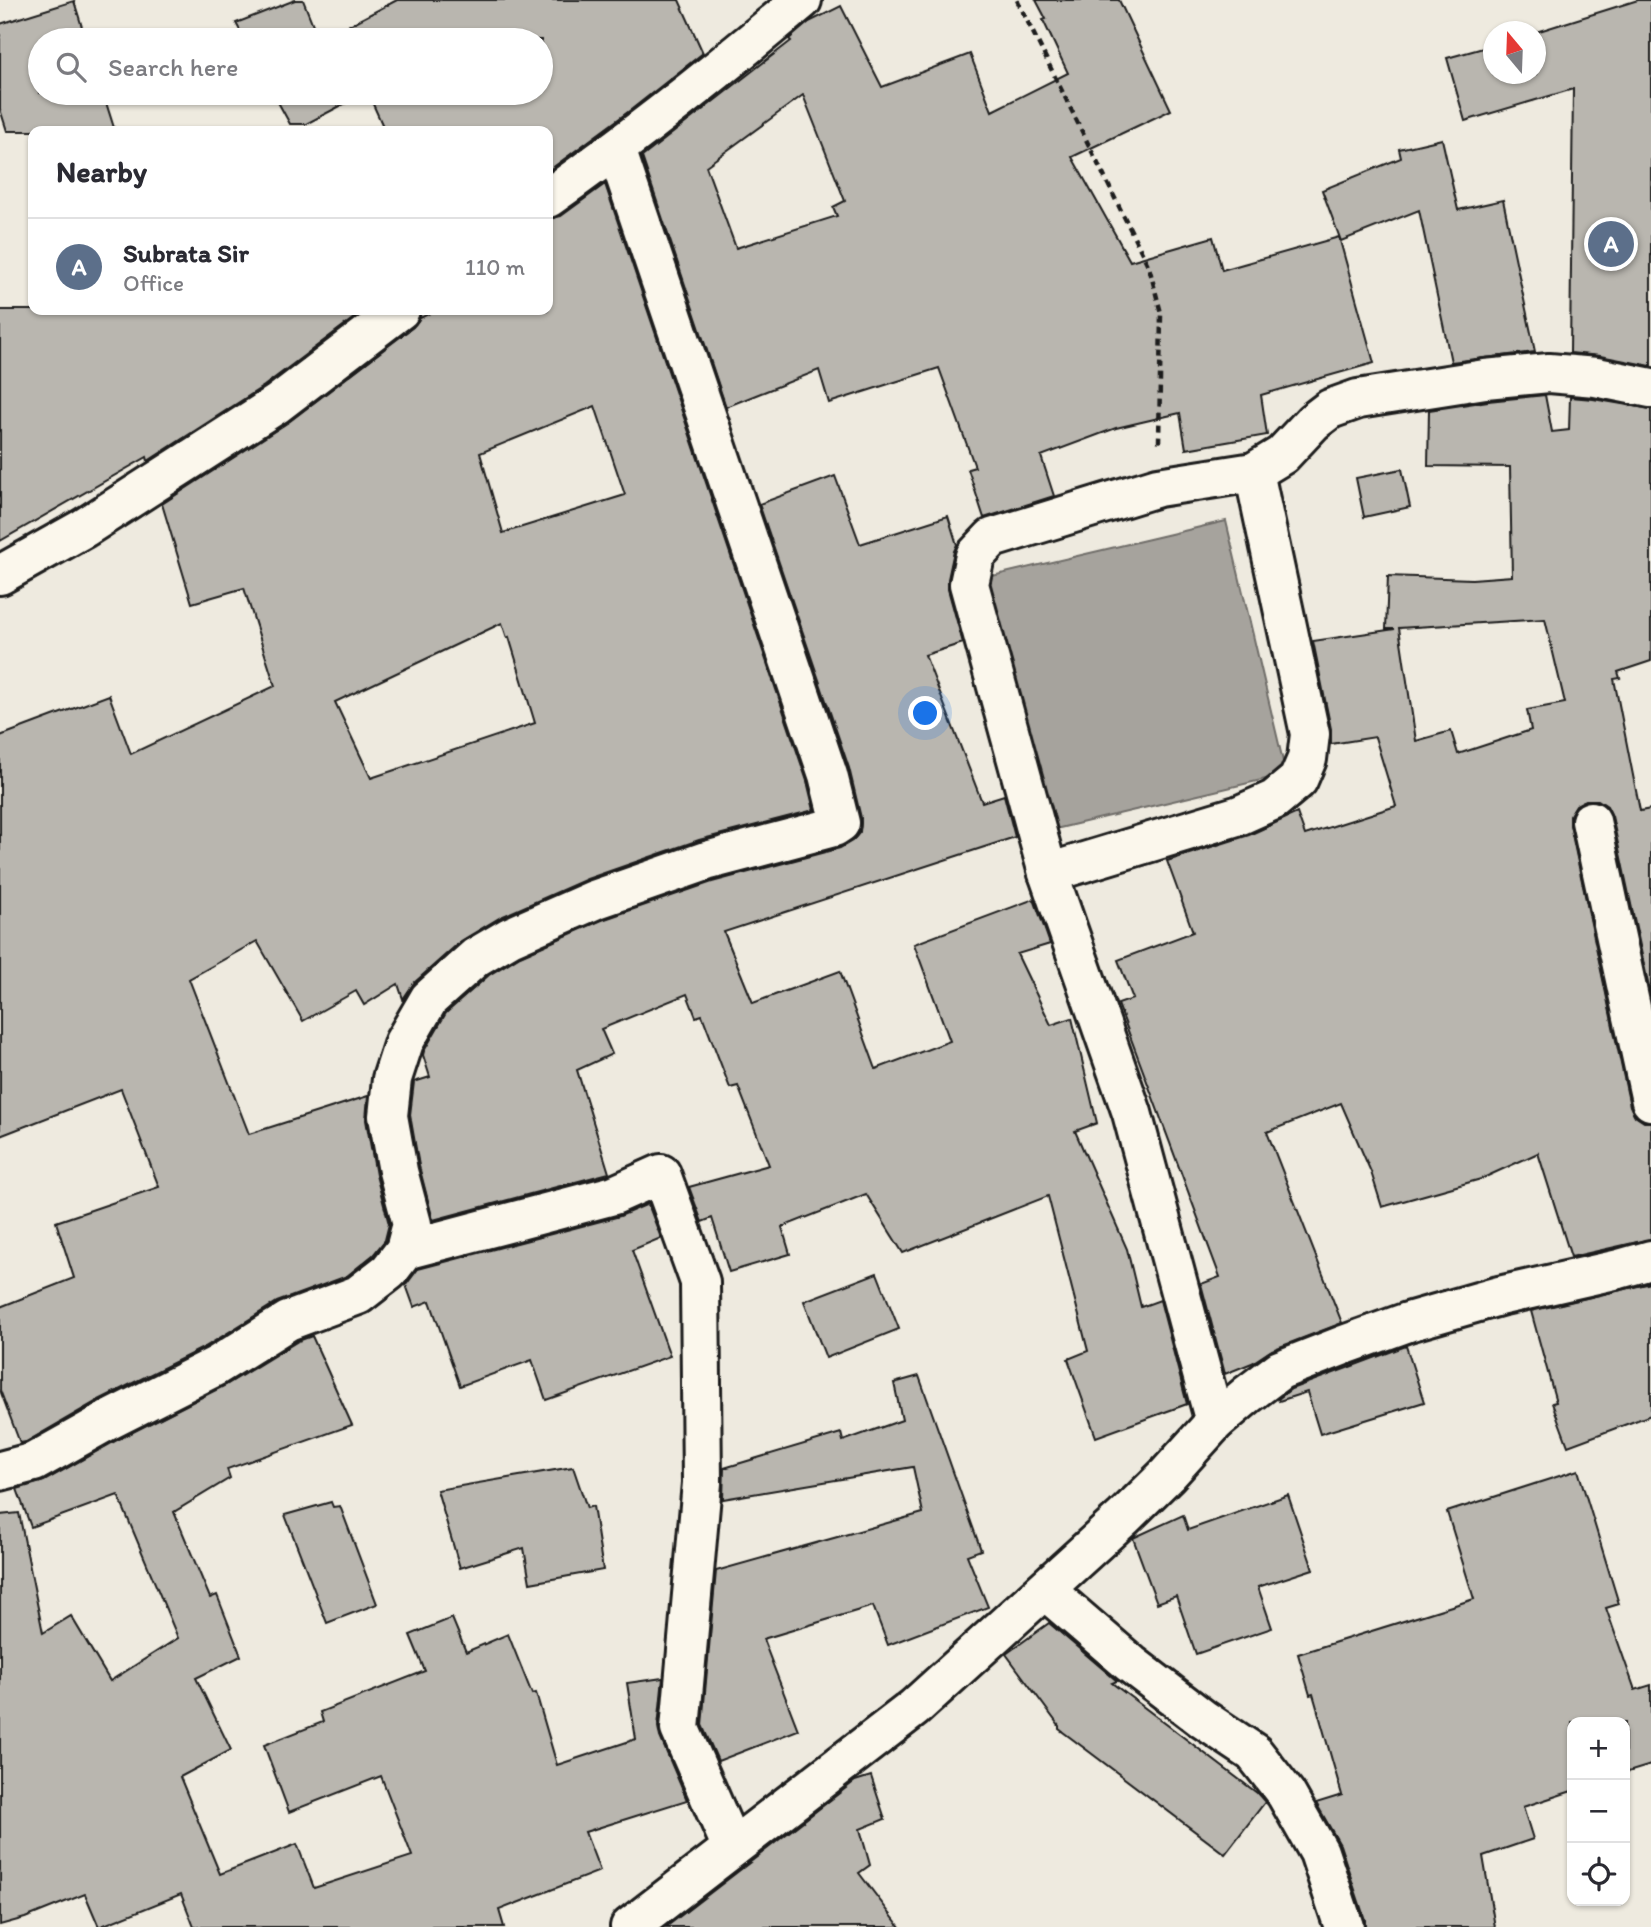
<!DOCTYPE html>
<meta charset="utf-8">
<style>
:root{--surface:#fff;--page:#f7f7f7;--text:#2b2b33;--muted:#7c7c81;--line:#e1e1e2;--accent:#0f766e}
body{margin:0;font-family:Itim,sans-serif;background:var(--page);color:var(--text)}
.controls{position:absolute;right:21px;bottom:21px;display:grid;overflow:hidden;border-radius:14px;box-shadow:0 2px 5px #0004}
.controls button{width:63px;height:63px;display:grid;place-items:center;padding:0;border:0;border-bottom:2px solid var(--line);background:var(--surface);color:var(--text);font:35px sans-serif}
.compass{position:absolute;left:1483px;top:21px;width:63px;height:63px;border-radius:50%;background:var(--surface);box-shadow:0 2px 5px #0004;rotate:341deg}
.you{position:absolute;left:926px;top:714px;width:24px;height:24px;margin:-18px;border:5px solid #fff;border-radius:50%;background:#1a73e8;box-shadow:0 0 0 10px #1a73e833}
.badge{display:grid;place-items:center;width:46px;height:46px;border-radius:50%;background:var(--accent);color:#fff;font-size:23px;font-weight:700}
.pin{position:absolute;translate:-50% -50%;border:4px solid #fff;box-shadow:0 2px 7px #0006}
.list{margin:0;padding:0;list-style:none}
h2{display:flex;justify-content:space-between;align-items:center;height:91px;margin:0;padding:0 28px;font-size:30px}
h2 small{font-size:23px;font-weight:400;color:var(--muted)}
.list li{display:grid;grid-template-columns:46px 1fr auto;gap:21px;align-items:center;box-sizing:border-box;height:98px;padding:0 28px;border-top:2px solid var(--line)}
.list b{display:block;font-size:26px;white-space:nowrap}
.list p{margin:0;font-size:23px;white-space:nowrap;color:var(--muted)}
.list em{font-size:23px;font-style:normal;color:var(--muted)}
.icon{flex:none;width:38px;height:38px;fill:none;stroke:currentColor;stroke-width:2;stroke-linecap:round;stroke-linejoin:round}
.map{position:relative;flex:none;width:1651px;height:1927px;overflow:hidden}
.search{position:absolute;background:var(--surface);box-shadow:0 2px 5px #0004;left:28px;top:28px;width:525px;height:77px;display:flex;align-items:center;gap:18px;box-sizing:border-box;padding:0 24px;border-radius:38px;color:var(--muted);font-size:26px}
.panel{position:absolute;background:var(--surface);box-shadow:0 2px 5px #0004;left:28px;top:126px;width:525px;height:189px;border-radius:14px}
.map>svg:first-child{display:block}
.water{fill:#a6a39d;stroke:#6f6d69;stroke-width:2}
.building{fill:#b9b6af;stroke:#1c1c1c;stroke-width:2;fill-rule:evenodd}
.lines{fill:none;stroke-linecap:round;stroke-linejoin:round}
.street-casing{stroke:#1c1c1c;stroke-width:44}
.secondary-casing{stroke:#1c1c1c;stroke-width:44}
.path{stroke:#1c1c1c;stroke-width:4.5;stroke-dasharray:7 5;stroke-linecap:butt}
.street{stroke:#fbf7ec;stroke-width:38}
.secondary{stroke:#fbf7ec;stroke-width:38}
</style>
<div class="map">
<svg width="1651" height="1927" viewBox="0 0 1651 1927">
<rect width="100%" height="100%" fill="#eeeadf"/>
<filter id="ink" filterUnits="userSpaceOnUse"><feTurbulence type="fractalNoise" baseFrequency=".0143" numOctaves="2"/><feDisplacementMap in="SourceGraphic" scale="14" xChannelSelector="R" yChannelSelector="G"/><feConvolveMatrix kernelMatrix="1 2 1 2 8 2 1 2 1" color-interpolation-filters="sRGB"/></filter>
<g filter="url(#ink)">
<path class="water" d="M 1226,521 L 1286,774 L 1047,831 L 988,577 Z"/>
<g class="building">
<path d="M 295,0 L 303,0 L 319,40 L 245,40 L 236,23 Z"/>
<path d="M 397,0 L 679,0 L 703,53 L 632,109 L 548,171 L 548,131 L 385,131 L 368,93 L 541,93 L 541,40 L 321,40 Z"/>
<path d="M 1036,0 L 1119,0 L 1171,110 L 1072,157 L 1130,261 L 1213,237 L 1222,270 L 1339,237 L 1374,363 L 1261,395 L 1267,435 L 1186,449 L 1180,413 L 1116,428 L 1041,456 L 1054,496 L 984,518 L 968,469 L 975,467 L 939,368 L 829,403 L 819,370 L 726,407 L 642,157 L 791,41 L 789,39 L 809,22 L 841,6 L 882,87 L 970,54 L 992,111 L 1068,73 L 1043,20 L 1046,19 ZM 803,95 L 845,201 L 833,207 L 837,216 L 736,248 L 706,166 Z"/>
<path d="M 1638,0 L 1651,0 L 1651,366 L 1600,356 L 1570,353 L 1573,89 L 1465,121 L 1447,58 L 1494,45 L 1494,74 L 1536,74 L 1536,32 Z"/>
<path d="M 74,1 L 86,40 L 40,40 L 40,93 L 103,93 L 115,131 L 7,131 L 0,109 L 0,24 Z"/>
<path d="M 273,93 L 365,93 L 306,124 L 290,124 Z"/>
<path d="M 1442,139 L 1458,210 L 1503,200 L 1535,352 L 1451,362 L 1419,210 L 1341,241 L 1322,190 L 1401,158 L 1399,149 Z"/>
<path d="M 605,184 L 807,781 L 814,810 L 699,840 L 587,879 L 501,917 L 461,941 L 414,983 L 403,999 L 398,984 L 364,1005 L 356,991 L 303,1021 L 257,941 L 189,979 L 249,1134 L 368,1096 L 366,1120 L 376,1175 L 389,1224 L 385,1240 L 373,1255 L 347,1276 L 277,1302 L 205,1347 L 99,1400 L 26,1442 L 20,1443 L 0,1390 L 0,1307 L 74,1278 L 56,1222 L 159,1187 L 121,1089 L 0,1136 L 0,736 L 109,695 L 131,754 L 275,686 L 244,588 L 192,603 L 162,504 L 290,421 L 413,327 L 420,318 L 436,310 L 548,310 L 548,219 L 561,216 ZM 595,406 L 625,495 L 503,533 L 480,453 ZM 502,623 L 507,638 L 509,637 L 535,723 L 371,778 L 335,702 Z"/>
<path d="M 0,310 L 363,310 L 363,311 L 264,386 L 148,461 L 147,457 L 0,541 Z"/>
<path d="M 1545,395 L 1552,432 L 1569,430 L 1570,397 L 1593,399 L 1651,409 L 1651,661 L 1618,672 L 1620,678 L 1614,679 L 1640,811 L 1651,809 L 1651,997 L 1612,816 L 1607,806 L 1598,800 L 1586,800 L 1576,805 L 1570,815 L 1570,825 L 1630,1106 L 1635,1116 L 1644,1122 L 1651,1122 L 1651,1239 L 1571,1257 L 1538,1153 L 1481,1179 L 1382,1207 L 1371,1172 L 1341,1103 L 1267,1132 L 1342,1323 L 1272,1350 L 1252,1363 L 1225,1374 L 1201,1284 L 1220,1277 L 1118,1004 L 1133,999 L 1118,960 L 1193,932 L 1167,861 L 1249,835 L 1297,813 L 1305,835 L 1396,806 L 1375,737 L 1331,744 L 1331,729 L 1313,641 L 1395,629 L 1386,629 L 1388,576 L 1472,579 L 1512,576 L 1510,467 L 1428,466 L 1429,410 L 1488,401 ZM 1545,619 L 1565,703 L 1527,710 L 1531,730 L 1458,754 L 1451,731 L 1416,741 L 1399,628 Z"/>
<path d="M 1402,469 L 1410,507 L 1364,517 L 1356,478 Z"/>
<path d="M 835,476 L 860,544 L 948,516 L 957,545 L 954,551 L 948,579 L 948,589 L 963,643 L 925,655 L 982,802 L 1004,795 L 1015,837 L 724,932 L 753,1003 L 840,971 L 876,1069 L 950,1041 L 914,944 L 1034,899 L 1050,944 L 1017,954 L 1051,1025 L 1072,1018 L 1097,1123 L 1075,1131 L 1127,1249 L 1141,1307 L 1160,1300 L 1187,1404 L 1096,1437 L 1068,1359 L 1088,1351 L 1048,1196 L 903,1253 L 866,1194 L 782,1227 L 790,1254 L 729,1272 L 712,1218 L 702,1222 L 689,1187 L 769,1165 L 738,1086 L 730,1088 L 702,1015 L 696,1017 L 687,994 L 601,1029 L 612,1054 L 577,1070 L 609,1173 L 433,1220 L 419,1166 L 410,1115 L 414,1082 L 430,1077 L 423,1055 L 424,1051 L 446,1013 L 489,975 L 520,956 L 602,920 L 712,882 L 840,848 L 852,841 L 860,832 L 861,818 L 849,768 L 759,504 Z"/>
<path d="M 648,1204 L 661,1238 L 632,1250 L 670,1356 L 546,1400 L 532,1360 L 460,1386 L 430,1301 L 414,1307 L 406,1285 L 418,1269 L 620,1216 Z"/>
<path d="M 877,1273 L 899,1329 L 826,1358 L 804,1301 Z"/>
<path d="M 1651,1283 L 1651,1415 L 1568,1446 L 1552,1403 L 1556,1402 L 1531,1311 Z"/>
<path d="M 312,1336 L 352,1425 L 227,1469 L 230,1478 L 174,1512 L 210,1598 L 217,1595 L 241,1656 L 196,1678 L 231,1750 L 180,1777 L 220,1874 L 297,1844 L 314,1888 L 412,1856 L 381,1776 L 289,1812 L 264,1745 L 323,1722 L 320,1712 L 425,1671 L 410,1635 L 452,1618 L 466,1652 L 508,1634 L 532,1694 L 536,1693 L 557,1765 L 636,1739 L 627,1683 L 663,1678 L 658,1727 L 660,1737 L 687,1800 L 585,1832 L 600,1871 L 499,1910 L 504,1927 L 194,1927 L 181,1894 L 99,1927 L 85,1894 L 25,1918 L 0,1925 L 0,1515 L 19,1513 L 43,1633 L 71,1616 L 110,1681 L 178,1638 L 118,1495 L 31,1527 L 17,1489 L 44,1481 L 119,1439 L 226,1385 L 298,1341 Z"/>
<path d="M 1406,1346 L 1424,1402 L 1320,1434 L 1307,1392 L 1279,1401 L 1278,1399 L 1291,1389 Z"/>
<path d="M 919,1376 L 981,1550 L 967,1555 L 988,1607 L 888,1645 L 873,1606 L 763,1639 L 798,1730 L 718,1761 L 702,1725 L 716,1571 L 923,1513 L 913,1467 L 723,1499 L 724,1468 L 841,1433 L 843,1441 L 902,1420 L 894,1383 Z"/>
<path d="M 573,1467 L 587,1508 L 593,1506 L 603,1570 L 530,1583 L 524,1548 L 460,1568 L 437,1490 Z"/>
<path d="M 1578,1470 L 1619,1604 L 1606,1608 L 1635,1690 L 1651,1685 L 1651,1765 L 1625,1773 L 1625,1722 L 1572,1722 L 1572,1791 L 1523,1807 L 1533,1839 L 1483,1856 L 1495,1927 L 1365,1927 L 1365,1920 L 1340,1845 L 1316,1803 L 1342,1795 L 1313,1694 L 1310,1695 L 1298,1654 L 1474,1599 L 1447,1512 Z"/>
<path d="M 1288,1495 L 1313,1569 L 1258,1587 L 1272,1628 L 1196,1654 L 1176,1596 L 1157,1603 L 1133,1538 L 1183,1515 L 1188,1530 Z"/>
<path d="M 331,1502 L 333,1507 L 340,1506 L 377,1604 L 327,1623 L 285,1515 Z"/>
<path d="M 1049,1623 L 1117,1681 L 1112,1683 L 1257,1793 L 1265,1802 L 1225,1854 L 1059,1729 L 1059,1726 L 1006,1654 Z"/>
<path d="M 871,1776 L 885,1819 L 860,1829 L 870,1865 L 859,1873 L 900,1927 L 666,1927 L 855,1781 Z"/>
</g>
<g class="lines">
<defs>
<g id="street">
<path d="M 548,198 C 636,136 720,69 802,0"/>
<path d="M 0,575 L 84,528 L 277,404 L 400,310"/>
<path d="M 1591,821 L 1651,1101"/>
<path d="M 1048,873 L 1240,815 L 1274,800 L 1298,780 L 1307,759 L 1310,734 L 1254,472"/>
<path d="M 405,1250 L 614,1195 L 661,1174 L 700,1282 L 702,1483 L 680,1729 L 732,1848"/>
<path d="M 1215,1422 L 1132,1113 L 1048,873 L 969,584 L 975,556 L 992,538 L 1158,487 L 1254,472 L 1282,455 L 1313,422 L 1330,409 L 1358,399 L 1485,379 L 1549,373 L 1596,377 L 1651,388"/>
<path d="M 0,1471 L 34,1462 L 109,1420 L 216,1366 L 288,1321 L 358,1295 L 389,1271 L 405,1250 L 412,1224 L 398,1171 L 388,1116 L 392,1079 L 404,1042 L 429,999 L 476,957 L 510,937 L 594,900 L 706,861 L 834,827 L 840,823 L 828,775 L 616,149"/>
<path d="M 1045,1590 L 1131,1664 L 1203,1719 L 1254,1753 L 1286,1794 L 1319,1852 L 1344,1927"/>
</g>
<path id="secondary" d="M 630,1927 L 914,1708 L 1124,1517 L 1168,1474 L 1215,1422 L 1247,1395 L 1280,1370 L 1344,1345 L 1408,1322 L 1499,1296 L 1619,1269 L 1651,1260"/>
</defs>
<use href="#street" class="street-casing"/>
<use href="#secondary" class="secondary-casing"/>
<path class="path" d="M 1017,0 L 1149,267 L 1161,313 L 1159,443"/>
<use href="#street" class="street"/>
<use href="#secondary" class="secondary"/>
</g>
</g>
</svg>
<div class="controls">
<button>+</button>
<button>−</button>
<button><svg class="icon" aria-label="locate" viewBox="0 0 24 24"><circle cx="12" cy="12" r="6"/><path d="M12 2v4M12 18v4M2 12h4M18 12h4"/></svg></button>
</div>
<svg class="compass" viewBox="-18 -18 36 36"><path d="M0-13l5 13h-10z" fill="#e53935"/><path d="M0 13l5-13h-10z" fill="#7c7c81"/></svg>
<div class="you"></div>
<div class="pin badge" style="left:1611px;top:244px;background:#5c6f8a">A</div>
<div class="search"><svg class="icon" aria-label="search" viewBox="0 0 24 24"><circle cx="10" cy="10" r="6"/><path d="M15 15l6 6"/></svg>Search here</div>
<section class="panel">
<h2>Nearby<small></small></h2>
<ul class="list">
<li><span class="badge" style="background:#5c6f8a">A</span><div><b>Subrata Sir</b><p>Office</p></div><em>110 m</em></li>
</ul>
</section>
</div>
